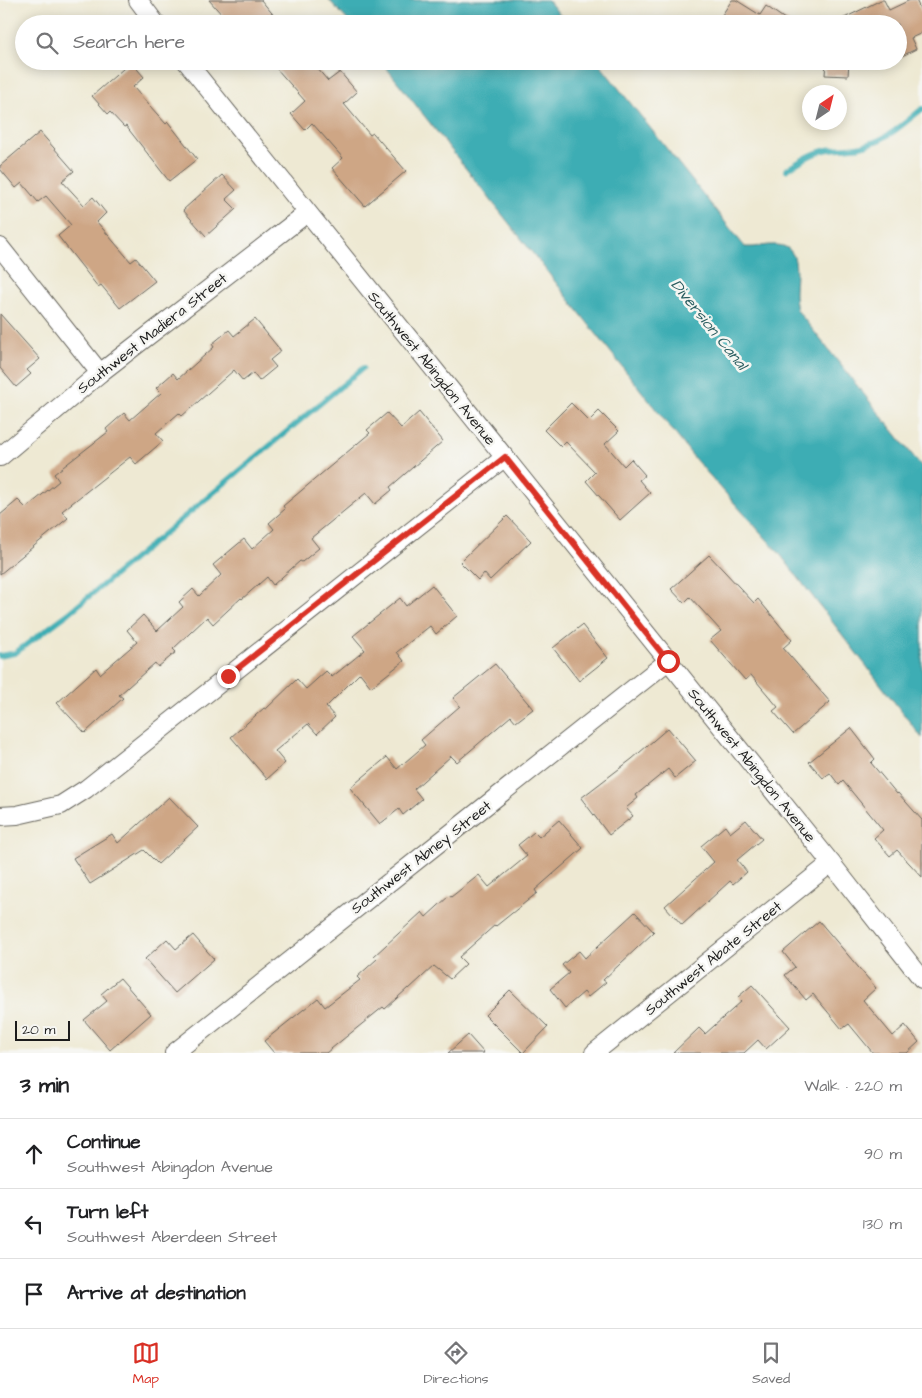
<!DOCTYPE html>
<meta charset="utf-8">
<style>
:root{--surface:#fff;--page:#f2f2f2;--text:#202124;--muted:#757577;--line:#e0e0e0;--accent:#d93025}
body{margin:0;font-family:"Architects Daughter",sans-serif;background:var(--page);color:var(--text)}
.compass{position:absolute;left:802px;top:85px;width:45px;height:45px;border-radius:50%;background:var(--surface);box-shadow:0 2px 12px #0003;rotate:35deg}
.scale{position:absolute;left:15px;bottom:12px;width:55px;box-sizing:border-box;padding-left:5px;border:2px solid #1c1c1c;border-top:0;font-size:14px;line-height:18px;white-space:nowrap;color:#1c1c1c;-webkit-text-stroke:4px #f6f6f2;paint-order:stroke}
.stop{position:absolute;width:15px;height:15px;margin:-11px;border:4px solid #d93025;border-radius:50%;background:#fff}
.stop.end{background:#d93025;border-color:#fff;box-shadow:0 1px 5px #0008}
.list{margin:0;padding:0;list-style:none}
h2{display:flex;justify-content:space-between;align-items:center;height:65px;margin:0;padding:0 20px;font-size:21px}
h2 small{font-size:16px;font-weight:400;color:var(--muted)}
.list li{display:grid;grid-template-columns:32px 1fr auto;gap:15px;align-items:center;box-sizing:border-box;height:70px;padding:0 20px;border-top:1px solid var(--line)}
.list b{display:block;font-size:19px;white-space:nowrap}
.list p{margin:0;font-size:16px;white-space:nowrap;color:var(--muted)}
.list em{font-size:16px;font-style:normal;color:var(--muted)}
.icon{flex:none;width:28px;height:28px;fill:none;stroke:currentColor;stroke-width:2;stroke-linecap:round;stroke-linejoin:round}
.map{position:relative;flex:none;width:922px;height:1053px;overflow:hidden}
.search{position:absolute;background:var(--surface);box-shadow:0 2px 12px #0003;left:15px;right:15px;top:15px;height:55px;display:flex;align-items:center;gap:12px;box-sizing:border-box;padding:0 18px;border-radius:28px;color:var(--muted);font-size:19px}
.sheet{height:275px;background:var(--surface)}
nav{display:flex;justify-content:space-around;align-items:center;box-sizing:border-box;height:70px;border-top:1px solid var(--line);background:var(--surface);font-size:14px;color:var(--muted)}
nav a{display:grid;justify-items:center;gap:2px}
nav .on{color:var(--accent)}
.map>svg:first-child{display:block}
.water{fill:#3cadb4;stroke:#2c6468}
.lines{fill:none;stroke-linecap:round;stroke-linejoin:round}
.stream{stroke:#3cadb4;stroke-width:5.5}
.building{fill:#cea685}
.minor-casing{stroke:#66645c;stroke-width:20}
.minor{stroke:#fff;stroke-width:18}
.route{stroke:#d93025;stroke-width:6}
.labels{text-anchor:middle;stroke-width:5;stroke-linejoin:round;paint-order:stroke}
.street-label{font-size:15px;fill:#1c1c1c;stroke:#f6f6f2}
.water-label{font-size:16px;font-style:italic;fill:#2a5d60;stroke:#f6f6f2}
</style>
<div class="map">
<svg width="922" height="1053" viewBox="0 0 922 1053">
<rect width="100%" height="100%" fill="#f6f6f2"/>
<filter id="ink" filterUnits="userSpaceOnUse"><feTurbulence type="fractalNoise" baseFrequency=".02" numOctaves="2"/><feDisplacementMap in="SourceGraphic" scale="10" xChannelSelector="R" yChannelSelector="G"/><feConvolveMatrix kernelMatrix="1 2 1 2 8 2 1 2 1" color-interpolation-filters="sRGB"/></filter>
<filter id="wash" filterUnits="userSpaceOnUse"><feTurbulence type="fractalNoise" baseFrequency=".0096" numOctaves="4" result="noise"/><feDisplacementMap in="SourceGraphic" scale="20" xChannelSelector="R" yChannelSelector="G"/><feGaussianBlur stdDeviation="1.12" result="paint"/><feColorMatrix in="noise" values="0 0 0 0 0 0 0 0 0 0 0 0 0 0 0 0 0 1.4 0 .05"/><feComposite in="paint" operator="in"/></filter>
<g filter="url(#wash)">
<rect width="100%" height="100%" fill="#eee9d3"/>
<g class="water">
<path d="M 329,0 L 548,0 L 567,24 L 351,24 Z"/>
<path d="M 381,61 L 597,61 L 745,247 C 756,248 766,244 777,245 C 802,246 795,277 795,294 C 795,299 796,305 797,310 L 922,467 L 922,738 L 779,553 L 695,459 Z"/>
</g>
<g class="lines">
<g class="stream">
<path d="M 786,170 C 801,161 814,151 832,149 C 846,147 860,149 874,142 C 892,135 907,121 922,109"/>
<path d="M 0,656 L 15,653 L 69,613 L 363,368"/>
</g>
</g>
<g id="blocks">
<g class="building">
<path d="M 209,0 L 261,0 L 281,24 L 230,24 Z"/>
<path d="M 732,0 L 736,0 L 760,15 L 766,6 L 792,24 L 716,24 Z"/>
<path d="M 881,0 L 884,0 L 889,10 L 910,0 L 916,0 L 922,13 L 922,33 L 911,38 L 916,49 L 898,58 L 898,24 L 832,24 Z"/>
<path d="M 270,61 L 311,61 L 328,81 L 340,72 L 357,92 L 344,104 L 370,135 L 373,133 L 406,171 L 365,206 L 332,168 L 343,158 L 312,123 L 305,130 L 291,114 L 305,101 Z"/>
<path d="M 826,61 L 849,61 L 848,76 L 825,75 Z"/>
<path d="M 131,62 L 144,77 L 133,87 L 166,124 L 168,122 L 197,159 L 169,181 L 126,126 L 124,127 L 110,112 L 108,114 L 92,96 Z"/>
<path d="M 40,132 L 74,171 L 62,181 L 84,205 L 93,197 L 106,213 L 97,222 L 131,262 L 136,258 L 155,281 L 120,308 L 101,285 L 98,287 L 58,236 L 71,225 L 46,196 L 38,202 L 22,183 L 16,188 L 0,169 L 0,166 Z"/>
<path d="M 222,175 L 236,190 L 226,199 L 236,209 L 206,236 L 183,210 Z"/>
<path d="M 0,314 L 40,359 L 27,370 L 31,374 L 16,387 L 0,368 Z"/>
<path d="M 255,319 L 281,351 L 270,360 L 276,367 L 259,381 L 253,373 L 243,381 L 234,370 L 182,416 L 179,413 L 156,433 L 163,441 L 136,464 L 130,457 L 62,511 L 68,518 L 0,574 L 0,515 L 18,500 L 26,508 L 59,481 L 54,474 L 108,432 L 106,429 L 124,413 L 130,420 L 161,393 L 156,388 L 173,373 L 178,379 L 214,347 L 212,344 L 229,330 L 234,336 Z"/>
<path d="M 571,403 L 589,421 L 599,411 L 619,431 L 605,444 L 624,466 L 631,459 L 645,475 L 639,480 L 650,493 L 620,520 L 586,481 L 595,472 L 566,442 L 561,447 L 544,430 Z"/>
<path d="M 419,412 L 443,441 L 390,487 L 392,490 L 375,504 L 366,493 L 311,538 L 319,548 L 302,562 L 300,561 L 273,585 L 267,577 L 242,599 L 241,598 L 213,624 L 207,617 L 173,649 L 176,652 L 158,667 L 155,663 L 119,695 L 123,698 L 85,733 L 57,703 L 96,668 L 100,674 L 137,642 L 127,630 L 143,615 L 157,631 L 183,607 L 179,602 L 193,589 L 199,596 L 221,575 L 213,565 L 244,539 L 252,549 L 274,529 L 269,523 L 285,509 L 283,506 L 370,433 L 367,430 L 387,413 L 401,428 Z"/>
<path d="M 507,516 L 531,541 L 490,580 L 484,573 L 478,580 L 460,562 Z"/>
<path d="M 709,555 L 754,603 L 758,599 L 792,640 L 783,648 L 830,702 L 793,734 L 773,711 L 778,707 L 751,675 L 745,680 L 710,640 L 721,631 L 690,597 L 684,603 L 671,589 Z"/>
<path d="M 432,585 L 457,616 L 436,634 L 430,626 L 397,652 L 404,661 L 371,687 L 360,673 L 326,707 L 335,717 L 317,734 L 308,724 L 275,751 L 285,763 L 267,779 L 231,737 L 264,708 L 266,709 L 297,679 L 306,689 L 326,671 L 332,677 L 365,650 L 353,636 L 400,598 L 406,606 Z"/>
<path d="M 582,625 L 608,658 L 579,681 L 553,648 Z"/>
<path d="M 495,664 L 533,709 L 516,722 L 511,716 L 457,762 L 451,756 L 414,789 L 422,799 L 403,815 L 399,809 L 380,824 L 350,788 L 387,757 L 397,769 L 425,745 L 421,740 L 460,706 L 453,698 Z"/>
<path d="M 668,728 L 696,761 L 675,778 L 668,769 L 636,795 L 638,798 L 626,808 L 633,816 L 609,835 L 581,798 L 632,759 Z"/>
<path d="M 851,728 L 875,759 L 871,763 L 897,794 L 898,793 L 922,820 L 922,877 L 897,850 L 890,856 L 874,838 L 883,830 L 843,781 L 839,785 L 830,773 L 823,778 L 809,762 Z"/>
<path d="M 169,797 L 198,827 L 158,864 L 144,850 L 90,884 L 73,858 L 112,834 L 118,843 Z"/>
<path d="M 559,820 L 583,848 L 535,890 L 537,893 L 496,926 L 495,925 L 459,957 L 466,964 L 450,979 L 434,966 L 409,989 L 408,988 L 385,1009 L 383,1007 L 326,1053 L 274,1053 L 264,1041 L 318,998 L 325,1007 L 360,980 L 357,977 L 377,959 L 374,956 L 422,912 L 426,917 L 449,896 L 451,897 L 479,875 L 489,887 L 527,856 L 518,845 L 534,832 L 539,837 Z"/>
<path d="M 746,820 L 762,839 L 737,860 L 747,872 L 733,884 L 730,881 L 682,925 L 665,906 L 714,862 L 701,846 L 725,826 L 730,833 Z"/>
<path d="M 635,912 L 654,932 L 603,980 L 606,982 L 588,997 L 584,992 L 565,1008 L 550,989 L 569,973 L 562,965 L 579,951 L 585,958 Z"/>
<path d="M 819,921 L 876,988 L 863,1000 L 893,1036 L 905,1025 L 919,1042 L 907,1053 L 873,1053 L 849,1024 L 842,1029 L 813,994 L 806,1000 L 785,975 L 795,967 L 783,952 Z"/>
<path d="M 193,935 L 214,959 L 175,993 L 145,959 L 167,939 L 176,949 Z"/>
<path d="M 120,978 L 151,1014 L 110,1050 L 84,1020 L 107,1001 L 101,994 Z"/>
<path d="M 752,985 L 790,1027 L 766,1049 L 758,1040 L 744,1053 L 673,1053 L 699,1028 L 705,1034 L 742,1001 L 738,997 Z"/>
<path d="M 510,990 L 548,1027 L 523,1053 L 485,1015 Z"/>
<path d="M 468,1035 L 484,1053 L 448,1053 Z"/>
</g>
</g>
</g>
<g filter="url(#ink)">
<use href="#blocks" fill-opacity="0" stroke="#66645c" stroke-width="1"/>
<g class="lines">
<defs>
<g id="minor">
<path d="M 138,0 L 156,24"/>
<path d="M 186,61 L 831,863 L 922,979"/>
<path d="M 0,247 L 100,373"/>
<path d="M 0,457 L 100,373 L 307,213"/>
<path d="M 0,816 L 17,815 L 61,805 L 86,789 L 505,457"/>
<path d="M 174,1053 L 668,661"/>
<path d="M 594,1053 L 831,863"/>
</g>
</defs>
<use href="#minor" class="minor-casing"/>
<use href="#minor" class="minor"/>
</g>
</g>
<g class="lines" filter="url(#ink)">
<path class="route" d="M 228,676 L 505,457 L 668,661"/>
</g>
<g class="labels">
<g class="street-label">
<text transform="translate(152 333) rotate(-38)" y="5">Southwest Madiera Street</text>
<text transform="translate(432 368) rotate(51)" y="5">Southwest Abingdon Avenue</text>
<text transform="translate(752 765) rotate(51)" y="5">Southwest Abingdon Avenue</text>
<text transform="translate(421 857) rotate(-38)" y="5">Southwest Abney Street</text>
<text transform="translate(713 958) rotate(-39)" y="5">Southwest Abate Street</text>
</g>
<g class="water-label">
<text transform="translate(710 324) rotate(51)" y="6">Diversion Canal</text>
</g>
</g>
</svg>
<svg class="compass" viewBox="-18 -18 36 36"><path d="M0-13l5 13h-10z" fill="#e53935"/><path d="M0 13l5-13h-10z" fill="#757577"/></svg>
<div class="scale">20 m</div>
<div class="stop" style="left:668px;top:661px"></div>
<div class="stop end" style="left:228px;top:676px"></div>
<div class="search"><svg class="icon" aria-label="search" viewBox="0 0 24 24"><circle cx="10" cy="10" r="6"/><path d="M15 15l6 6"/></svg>Search here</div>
</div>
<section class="sheet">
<h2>3 min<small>Walk · 220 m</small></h2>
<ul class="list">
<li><svg class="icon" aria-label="ahead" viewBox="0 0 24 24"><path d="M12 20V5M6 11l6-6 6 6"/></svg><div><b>Continue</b><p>Southwest Abingdon Avenue</p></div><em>90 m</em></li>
<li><svg class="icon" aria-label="left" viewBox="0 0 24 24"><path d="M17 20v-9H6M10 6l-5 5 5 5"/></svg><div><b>Turn left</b><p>Southwest Aberdeen Street</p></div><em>130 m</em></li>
<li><svg class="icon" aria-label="arrive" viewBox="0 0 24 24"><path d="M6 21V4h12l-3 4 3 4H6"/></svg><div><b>Arrive at destination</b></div></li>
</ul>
</section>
<nav>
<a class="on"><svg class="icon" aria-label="map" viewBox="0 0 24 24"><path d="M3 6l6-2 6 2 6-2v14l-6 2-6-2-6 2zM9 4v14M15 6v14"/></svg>Map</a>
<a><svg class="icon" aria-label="directions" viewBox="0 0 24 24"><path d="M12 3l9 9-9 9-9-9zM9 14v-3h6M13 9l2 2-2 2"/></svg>Directions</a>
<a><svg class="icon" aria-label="saved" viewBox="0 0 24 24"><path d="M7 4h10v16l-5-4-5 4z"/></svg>Saved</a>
</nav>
